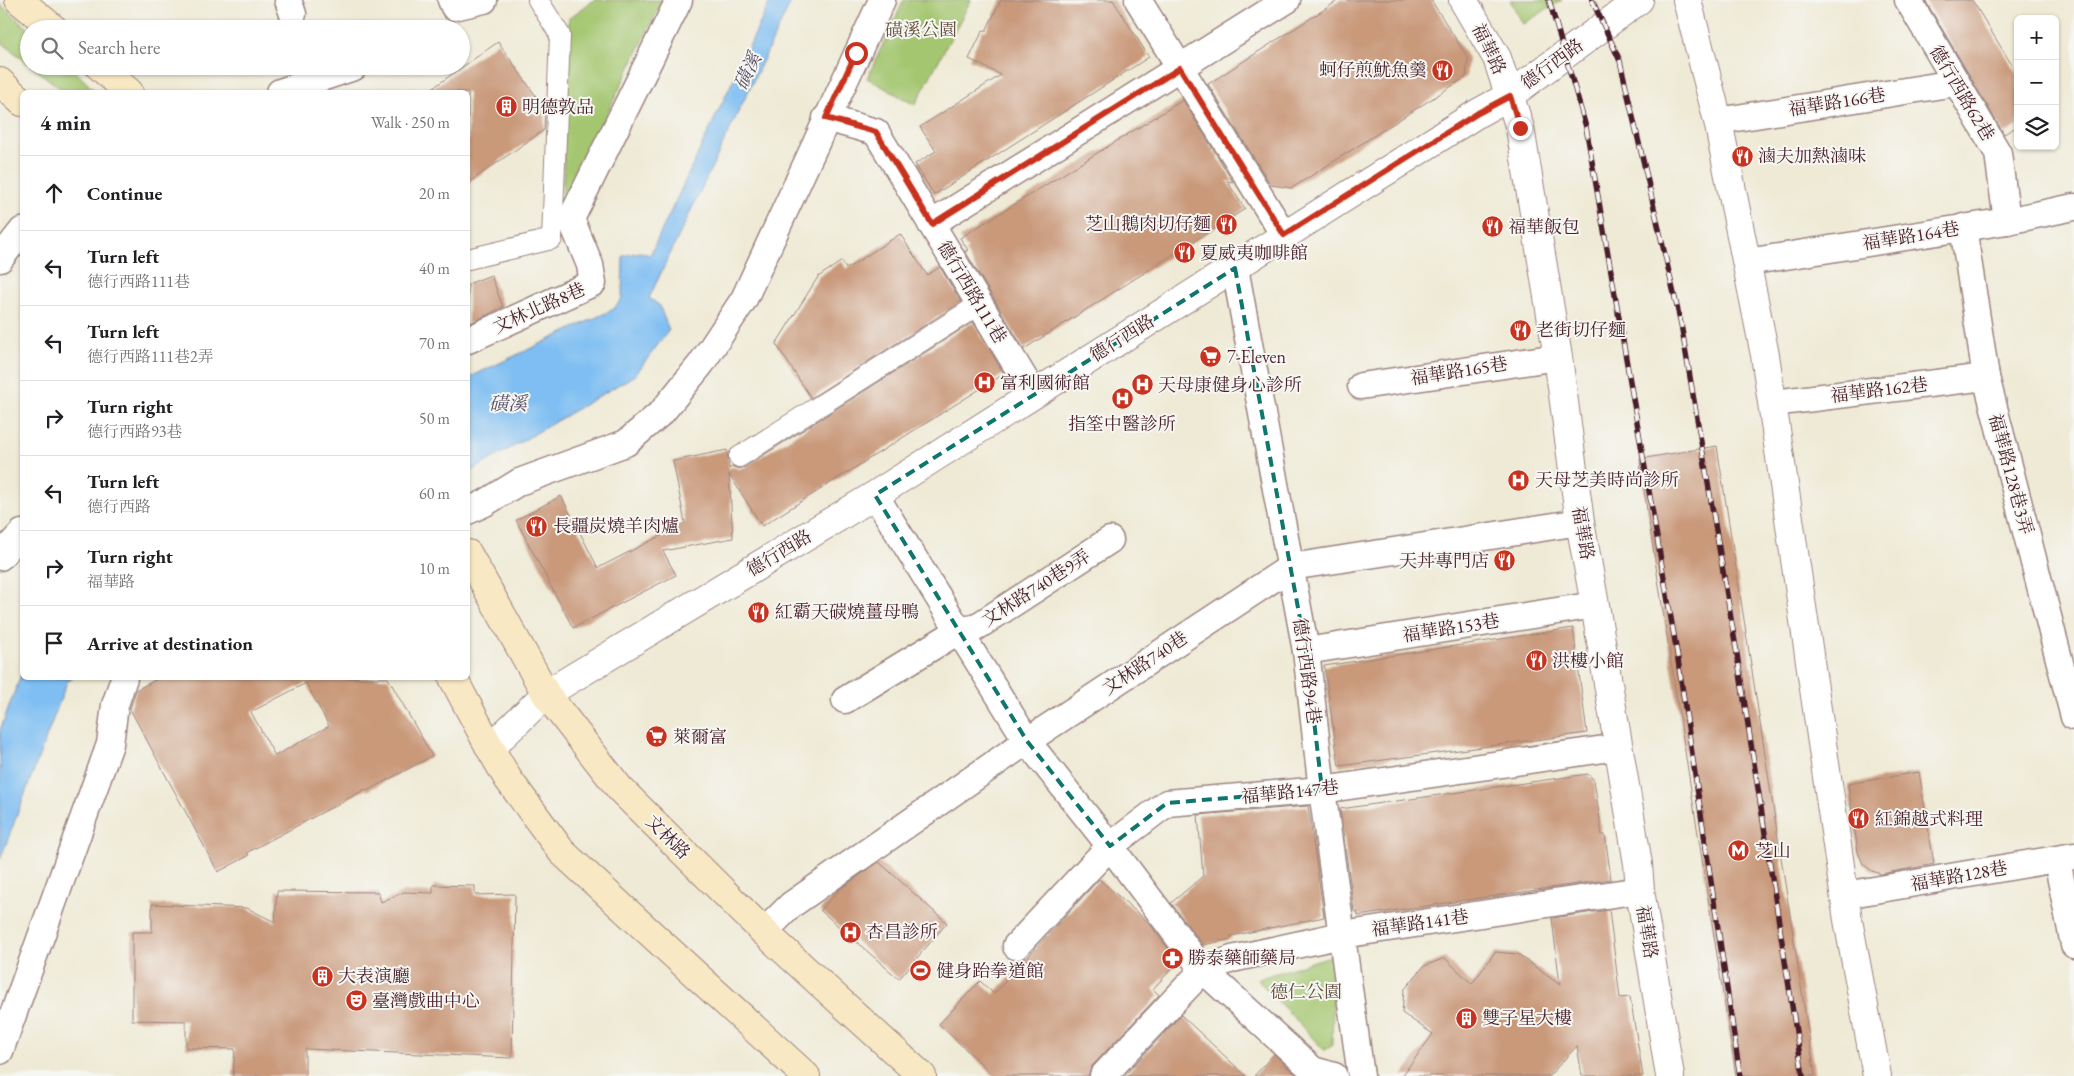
<!DOCTYPE html>
<meta charset="utf-8">
<style>
:root{--surface:#fff;--page:#f6f6f6;--text:#202124;--muted:#757577;--line:#e0e0e0}
body{margin:0;font-family:"EB Garamond","Noto Serif TC",serif;background:var(--page);color:var(--text)}
.controls{position:absolute;right:15px;top:15px;display:grid;overflow:hidden;border-radius:8px;box-shadow:0 1px 4px #0004}
.controls button{width:45px;height:45px;display:grid;place-items:center;padding:0;border:0;border-bottom:1px solid var(--line);background:var(--surface);color:var(--text);font:25px sans-serif}
.stop{position:absolute;width:15px;height:15px;margin:-11px;border:4px solid #c8321e;border-radius:50%;background:#fff}
.stop.end{background:#c8321e;border-color:#fff;box-shadow:0 1px 5px #0008}
.list{margin:0;padding:0;list-style:none}
h2{display:flex;justify-content:space-between;align-items:center;height:65px;margin:0;padding:0 20px;font-size:21px}
h2 small{font-size:16px;font-weight:400;color:var(--muted)}
.list li{display:grid;grid-template-columns:32px 1fr auto;gap:15px;align-items:center;box-sizing:border-box;height:75px;padding:0 20px;border-top:1px solid var(--line)}
.list b{display:block;font-size:19px;white-space:nowrap}
.list p{margin:0;font-size:16px;white-space:nowrap;color:var(--muted)}
.list em{font-size:16px;font-style:normal;color:var(--muted)}
.icon{flex:none;width:28px;height:28px;fill:none;stroke:currentColor;stroke-width:2;stroke-linecap:round;stroke-linejoin:round}
.map{position:relative;flex:none;width:2074px;height:1076px;overflow:hidden}
.search{position:absolute;background:var(--surface);box-shadow:0 1px 4px #0004;left:20px;top:20px;width:450px;height:55px;display:flex;align-items:center;gap:12px;box-sizing:border-box;padding:0 18px;border-radius:28px;color:var(--muted);font-size:19px}
.panel{position:absolute;background:var(--surface);box-shadow:0 1px 4px #0004;left:20px;top:90px;width:450px;height:590px;border-radius:8px}
.map>svg:first-child{display:block}
.green{fill:#a4c66f;stroke:#77724d}
.water{fill:#7ebef2;stroke:#646e8e}
.building{fill:#c9997a;fill-rule:evenodd}
.lines{fill:none;stroke-linecap:round;stroke-linejoin:round}
.pedestrian-casing{stroke:#9c8480;stroke-width:22}
.minor-casing{stroke:#9c8480;stroke-width:29}
.tertiary-casing{stroke:#9c8480;stroke-width:30}
.secondary-casing{stroke:#9c8480;stroke-width:30}
.pedestrian{stroke:#fff;stroke-width:20}
.minor{stroke:#fff;stroke-width:26}
.tertiary{stroke:#fff;stroke-width:28}
.secondary{stroke:#f8e8c3;stroke-width:28}
.rail-casing{stroke:#4a1f2b;stroke-width:5.5}
.rail{stroke:#f6f6f2;stroke-width:4;stroke-dasharray:11;stroke-linecap:butt}
.route{stroke:#c8321e;stroke-width:6}
.marked{fill:none;stroke:#0f766e;stroke-width:4;stroke-dasharray:10 6;stroke-linejoin:round}
.labels{text-anchor:middle;stroke-width:4;stroke-linejoin:round;paint-order:stroke}
.park-label{font-size:18px;fill:#65513f;stroke:#f6f6f2}
.street-label{font-size:18px;fill:#4a1f2b;stroke:#f6f6f2}
.poi-label{font-size:18px;fill:#4a1f2b;stroke:#f6f6f2;text-anchor:start}
.water-label{font-size:19px;font-style:italic;fill:#5a4f67;stroke:#f6f6f2}
</style>
<div class="map">
<svg width="2074" height="1076" viewBox="0 0 2074 1076">
<rect width="100%" height="100%" fill="#f6f6f2"/>
<filter id="ink" filterUnits="userSpaceOnUse"><feTurbulence type="fractalNoise" baseFrequency=".02" numOctaves="2"/><feDisplacementMap in="SourceGraphic" scale="10" xChannelSelector="R" yChannelSelector="G"/><feConvolveMatrix kernelMatrix="1 2 1 2 8 2 1 2 1" color-interpolation-filters="sRGB"/></filter>
<filter id="wash" filterUnits="userSpaceOnUse"><feTurbulence type="fractalNoise" baseFrequency=".0096" numOctaves="4" result="noise"/><feDisplacementMap in="SourceGraphic" scale="20" xChannelSelector="R" yChannelSelector="G"/><feGaussianBlur stdDeviation="1.12" result="paint"/><feColorMatrix in="noise" values="0 0 0 0 0 0 0 0 0 0 0 0 0 0 0 0 0 1.4 0 .05"/><feComposite in="paint" operator="in"/></filter>
<g filter="url(#wash)">
<rect width="100%" height="100%" fill="#efead5"/>
<g class="green">
<path d="M 594,0 L 663,0 L 562,205 L 569,18 Z"/>
<path d="M 904,0 L 971,0 L 915,105 L 867,78 Z"/>
<path d="M 1510,0 L 1562,0 L 1523,24 Z"/>
<path d="M 0,4 L 29,29 L 29,64 L 0,41 Z"/>
<path d="M 31,66 L 70,66 L 96,92 L 65,92 Z"/>
<path d="M 1334,955 L 1332,1046 L 1324,1050 L 1257,979 Z"/>
</g>
<g class="water">
<path d="M 771,0 L 792,0 L 649,298 L 659,305 L 669,330 L 635,375 L 468,473 L 468,378 L 614,309 L 622,298 L 623,256 L 640,252 L 650,255 Z"/>
<path d="M 22,672 L 22,678 L 73,678 L 67,682 L 0,860 L 0,730 Z"/>
</g>
<g id="blocks">
<g class="building">
<path d="M 1001,0 L 1113,0 L 1149,57 L 934,195 L 915,164 L 936,151 L 920,127 L 1001,75 L 969,59 L 983,30 L 986,31 Z"/>
<path d="M 1339,0 L 1431,0 L 1468,58 L 1466,77 L 1292,188 L 1271,185 L 1208,84 Z"/>
<path d="M 1925,0 L 1972,0 L 2018,75 L 2018,126 L 2004,134 Z"/>
<path d="M 498,42 L 545,109 L 544,130 L 468,183 L 468,92 L 427,92 Z"/>
<path d="M 1183,100 L 1233,182 L 1227,181 L 1245,209 L 1024,349 L 965,251 L 968,250 L 960,238 Z"/>
<path d="M 900,234 L 927,275 L 940,267 L 961,302 L 811,398 L 776,344 L 818,277 L 842,261 L 846,269 Z"/>
<path d="M 491,275 L 503,307 L 468,324 L 468,284 Z"/>
<path d="M 973,322 L 1004,374 L 762,526 L 729,474 L 733,538 L 663,551 L 676,575 L 573,628 L 516,520 L 561,496 L 598,568 L 685,523 L 673,461 L 727,450 L 729,469 L 732,467 L 739,469 L 745,467 Z"/>
<path d="M 1717,446 L 1719,459 L 1815,1076 L 1736,1076 L 1641,471 L 1640,459 Z"/>
<path d="M 1573,628 L 1587,733 L 1339,766 L 1324,666 Z"/>
<path d="M 159,678 L 388,678 L 432,756 L 367,791 L 366,789 L 248,852 L 248,856 L 218,872 L 130,709 L 136,690 ZM 306,683 L 329,726 L 275,756 L 251,712 Z"/>
<path d="M 1919,772 L 1934,864 L 1881,874 L 1872,871 L 1863,864 L 1858,852 L 1848,784 Z"/>
<path d="M 1588,774 L 1594,780 L 1602,835 L 1605,835 L 1611,879 L 1358,916 L 1357,911 L 1354,911 L 1340,809 Z"/>
<path d="M 1308,806 L 1324,917 L 1231,936 L 1231,939 L 1203,945 L 1171,903 L 1203,876 L 1198,815 Z"/>
<path d="M 879,862 L 947,923 L 899,979 L 820,910 L 840,889 Z"/>
<path d="M 1099,879 L 1149,923 L 1178,962 L 1153,989 L 1159,995 L 1092,1066 L 1088,1076 L 994,1076 L 939,1024 L 980,981 L 994,994 Z"/>
<path d="M 433,885 L 475,886 L 475,895 L 515,894 L 512,1058 L 305,1049 L 305,1076 L 233,1076 L 235,1049 L 186,1048 L 186,1021 L 132,1020 L 132,932 L 152,932 L 152,904 L 247,908 L 275,922 L 277,891 L 378,892 L 381,902 L 404,892 L 433,893 Z"/>
<path d="M 1609,910 L 1620,998 L 1630,997 L 1643,1076 L 1582,1076 L 1577,1046 L 1549,1076 L 1402,1076 L 1433,1034 L 1402,1013 L 1404,990 L 1424,966 L 1445,958 L 1472,984 L 1495,952 L 1518,954 L 1560,985 L 1552,918 Z"/>
<path d="M 1181,1015 L 1246,1076 L 1124,1076 Z"/>
<path d="M 1274,1054 L 1297,1076 L 1254,1076 Z"/>
</g>
</g>
</g>
<g filter="url(#ink)">
<use href="#blocks" fill-opacity="0" stroke="#9c8480" stroke-width="1"/>
<g class="lines">
<defs>
<g id="pedestrian">
<path d="M 468,259 L 552,239 L 560,35 L 538,0"/>
<path d="M 739,457 L 980,304"/>
</g>
<g id="minor">
<path d="M 288,0 L 293,14"/>
<path d="M 451,0 L 454,7 L 484,0"/>
<path d="M 1138,0 L 1284,235"/>
<path d="M 1908,0 L 1998,153 L 2007,221"/>
<path d="M 280,92 L 354,67"/>
<path d="M 826,118 L 876,132 L 1033,393"/>
<path d="M 1718,121 L 1955,83"/>
<path d="M 931,224 L 1287,0"/>
<path d="M 1963,227 L 1986,377 L 2074,717"/>
<path d="M 0,259 L 22,231"/>
<path d="M 1747,262 L 2007,221 L 2074,207"/>
<path d="M 1235,268 L 1306,651 L 1322,790 L 1361,1076"/>
<path d="M 468,340 L 593,283 L 590,265 L 571,219 L 679,0"/>
<path d="M 1361,386 L 1558,357"/>
<path d="M 1772,403 L 1986,377"/>
<path d="M 875,495 L 1027,741 L 1110,846 L 1203,970 L 1313,1070 L 1334,1076"/>
<path d="M 468,511 L 485,503 L 519,482 L 626,443 L 662,412 L 701,364 L 744,299 L 882,0"/>
<path d="M 0,557 L 22,533"/>
<path d="M 1306,651 L 1595,605"/>
<path d="M 845,700 L 960,630 L 975,628 L 1110,540"/>
<path d="M 2057,860 L 2074,945"/>
<path d="M 1845,895 L 2074,856"/>
<path d="M 764,932 L 791,905 L 1027,741 L 1291,567 L 1580,522"/>
<path d="M 1016,946 L 1110,846 L 1167,803 L 1322,790 L 1618,747"/>
<path d="M 0,1051 L 110,744 L 115,705 L 124,678"/>
<path d="M 1103,1076 L 1203,970 L 1232,959 L 1342,935 L 1640,890"/>
</g>
<g id="tertiary">
<path d="M 1463,0 L 1497,58 L 1520,128 L 1558,357 L 1580,522 L 1595,605 L 1638,864 L 1640,890 L 1670,1076"/>
<path d="M 1687,0 L 1718,121 L 1765,355 L 1848,920 L 1877,1076"/>
<path d="M 490,748 L 546,694 L 875,495 L 1478,113 L 1509,96 L 1639,0"/>
</g>
<g id="secondary">
<path d="M 19,0 L 54,29"/>
<path d="M 99,66 L 129,92"/>
<path d="M 0,82 L 22,102"/>
<path d="M 468,554 L 546,694 L 620,789 L 764,932 L 922,1076"/>
<path d="M 453,678 L 490,748 L 508,779 L 562,852 L 806,1076"/>
</g>
</defs>
<use href="#pedestrian" class="pedestrian-casing"/>
<use href="#minor" class="minor-casing"/>
<use href="#tertiary" class="tertiary-casing"/>
<use href="#secondary" class="secondary-casing"/>
<use href="#pedestrian" class="pedestrian"/>
<use href="#minor" class="minor"/>
<use href="#tertiary" class="tertiary"/>
<use href="#secondary" class="secondary"/>
<defs>
<g id="rail">
<path d="M 1549,0 L 1586,127 L 1677,653 L 1740,1076"/>
<path d="M 1592,0 L 1620,61 L 1681,324 L 1736,648 L 1803,1076"/>
</g>
</defs>
<use href="#rail" class="rail-casing"/>
<use href="#rail" class="rail"/>
</g>
</g>
<g class="lines" filter="url(#ink)">
<path class="route" d="M 856,53 L 826,118 L 876,132 L 932,224 L 1180,68 L 1284,235 L 1478,113 L 1510,96 L 1520,128"/>
</g>
<path class="marked" d="M 1235,268 L 1306,651 L 1322,790 L 1167,803 L 1110,846 L 1027,741 L 875,495 Z"/>
<defs>
<symbol id="restaurant-disc" viewBox="-11 -11 22 22"><circle r="9.5" fill="#c8321e" stroke="#f6f6f2"/><path d="M-5-6h1v4h1v-4h1v4h1v-4h1v5L-1.5 .5V6h-2V.5L-5-1ZM5-6V6H3V1.5H1.5Q1.5-4 5-6Z" fill="#fff"/></symbol>
<symbol id="building-disc" viewBox="-11 -11 22 22"><circle r="9.5" fill="#c8321e" stroke="#f6f6f2"/><path d="M-4-6H4V6H1V3H-1V6H-4ZM-2.5-4.3h1.7v1.8h-1.7ZM.8-4.3h1.7v1.8H.8ZM-2.5-1h1.7V.8h-1.7ZM.8-1h1.7V.8H.8Z" fill="#fff"/></symbol>
<symbol id="supermarket-disc" viewBox="-11 -11 22 22"><circle r="9.5" fill="#c8321e" stroke="#f6f6f2"/><path d="M-6-5.5h2.5l.6 2H6L4.5 2H-2.5L-4.4-4H-6ZM-1.5 3.2a1.3 1.3 0 1 0 .1 0ZM3 3.2a1.3 1.3 0 1 0 .1 0Z" fill="#fff"/></symbol>
<symbol id="hospital-disc" viewBox="-11 -11 22 22"><circle r="9.5" fill="#c8321e" stroke="#f6f6f2"/><path d="M-5-5h3v3.5h4V-5h3V5h-3V1.5h-4V5h-3Z" fill="#fff"/></symbol>
<symbol id="metro-disc" viewBox="-11 -11 22 22"><circle r="9.5" fill="#c8321e" stroke="#f6f6f2"/><path d="M-5.5 5V-5H-3L0 0L3-5H5.5V5H3V-.5L0 4L-3-.5V5Z" fill="#fff"/></symbol>
<symbol id="pharmacy-disc" viewBox="-11 -11 22 22"><circle r="9.5" fill="#c8321e" stroke="#f6f6f2"/><path d="M-2-6h4v4h4v4h-4v4h-4v-4h-4v-4h4Z" fill="#fff"/></symbol>
<symbol id="stadium-disc" viewBox="-11 -11 22 22"><circle r="9.5" fill="#c8321e" stroke="#f6f6f2"/><path d="M0-5a6.5 5 0 1 0 0 10a6.5 5 0 1 0 0-10ZM-3.5-1.8h7v3.6h-7Z" fill="#fff"/></symbol>
<symbol id="theatre-disc" viewBox="-11 -11 22 22"><circle r="9.5" fill="#c8321e" stroke="#f6f6f2"/><path d="M-5-5.5Q0-4 5-5.5V0Q5 5 0 6Q-5 5-5 0ZM-3.3-2.5H-1v1.5H-3.3ZM1-2.5H3.3v1.5H1ZM-2.8 1Q0 5.5 2.8 1Z" fill="#fff"/></symbol>
</defs>
<g fill-rule="evenodd">
<use href="#restaurant-disc" x="1430" y="58" width="25" height="25"/>
<use href="#building-disc" x="494" y="94" width="25" height="25"/>
<use href="#restaurant-disc" x="1730" y="144" width="25" height="25"/>
<use href="#restaurant-disc" x="1214" y="212" width="25" height="25"/>
<use href="#restaurant-disc" x="1480" y="214" width="25" height="25"/>
<use href="#restaurant-disc" x="1172" y="240" width="25" height="25"/>
<use href="#restaurant-disc" x="1508" y="318" width="25" height="25"/>
<use href="#supermarket-disc" x="1198" y="344" width="25" height="25"/>
<use href="#hospital-disc" x="972" y="370" width="25" height="25"/>
<use href="#hospital-disc" x="1130" y="372" width="25" height="25"/>
<use href="#hospital-disc" x="1110" y="386" width="25" height="25"/>
<use href="#hospital-disc" x="1506" y="468" width="25" height="25"/>
<use href="#restaurant-disc" x="524" y="514" width="25" height="25"/>
<use href="#restaurant-disc" x="1492" y="548" width="25" height="25"/>
<use href="#restaurant-disc" x="746" y="600" width="25" height="25"/>
<use href="#restaurant-disc" x="1524" y="648" width="25" height="25"/>
<use href="#supermarket-disc" x="644" y="724" width="25" height="25"/>
<use href="#restaurant-disc" x="1846" y="806" width="25" height="25"/>
<use href="#metro-disc" x="1726" y="838" width="25" height="25"/>
<use href="#hospital-disc" x="838" y="920" width="25" height="25"/>
<use href="#pharmacy-disc" x="1160" y="946" width="25" height="25"/>
<use href="#stadium-disc" x="908" y="958" width="25" height="25"/>
<use href="#building-disc" x="310" y="964" width="25" height="25"/>
<use href="#theatre-disc" x="344" y="988" width="25" height="25"/>
<use href="#building-disc" x="1454" y="1006" width="25" height="25"/>
</g>
<g class="labels">
<g class="park-label">
<text x="921" y="36">磺溪公園</text>
<text x="1306" y="998">德仁公園</text>
</g>
<g class="street-label">
<text transform="translate(1489 49) rotate(64)" y="6">福華路</text>
<text transform="translate(1552 64) rotate(-36)" y="6">德行西路</text>
<text transform="translate(1962 93) rotate(59)" y="6">德行西路62巷</text>
<text transform="translate(1837 102) rotate(-9)" y="6">福華路166巷</text>
<text transform="translate(1911 236) rotate(-9)" y="6">福華路164巷</text>
<text transform="translate(972 292) rotate(59)" y="6">德行西路111巷</text>
<text transform="translate(539 308) rotate(-24)" y="6">文林北路8巷</text>
<text transform="translate(1122 338) rotate(-32)" y="6">德行西路</text>
<text transform="translate(1459 371) rotate(-9)" y="6">福華路165巷</text>
<text transform="translate(1879 390) rotate(-7)" y="6">福華路162巷</text>
<text transform="translate(2011 474) rotate(75)" y="6">福華路128巷3弄</text>
<text transform="translate(1583 533) rotate(80)" y="6">福華路</text>
<text transform="translate(779 553) rotate(-31)" y="6">德行西路</text>
<text transform="translate(1036 588) rotate(-33)" y="6">文林路740巷9弄</text>
<text transform="translate(1451 628) rotate(-9)" y="6">福華路153巷</text>
<text transform="translate(1145 663) rotate(-34)" y="6">文林路740巷</text>
<text transform="translate(1307 671) rotate(82)" y="6">德行西路94巷</text>
<text transform="translate(1290 792) rotate(-6)" y="6">福華路147巷</text>
<text transform="translate(668 837) rotate(45)" y="6">文林路</text>
<text transform="translate(1959 876) rotate(-10)" y="6">福華路128巷</text>
<text transform="translate(1420 923) rotate(-8)" y="6">福華路141巷</text>
<text transform="translate(1647 932) rotate(81)" y="6">福華路</text>
</g>
<g class="poi-label">
<text x="1427" y="76" text-anchor="end">蚵仔煎魷魚羹</text>
<text x="522" y="113">明德敦品</text>
<text x="1758" y="162">滷夫加熱滷味</text>
<text x="1211" y="230" text-anchor="end">芝山鵝肉切仔麵</text>
<text x="1508" y="233">福華飯包</text>
<text x="1200" y="259">夏威夷咖啡館</text>
<text x="1536" y="336">老街切仔麵</text>
<text x="1227" y="363">7-Eleven</text>
<text x="1000" y="389">富利國術館</text>
<text x="1158" y="391">天母康健身心診所</text>
<text x="1122" y="430" text-anchor="middle">指筌中醫診所</text>
<text x="1535" y="486">天母芝美時尚診所</text>
<text x="553" y="532">長疆炭燒羊肉爐</text>
<text x="1489" y="567" text-anchor="end">天丼專門店</text>
<text x="775" y="618">紅霸天碳燒薑母鴨</text>
<text x="1552" y="667">洪樓小館</text>
<text x="673" y="743">萊爾富</text>
<text x="1875" y="825">紅錦越式料理</text>
<text x="1755" y="857">芝山</text>
<text x="866" y="938">杏昌診所</text>
<text x="1188" y="964">勝泰藥師藥局</text>
<text x="936" y="977">健身跆拳道館</text>
<text x="338" y="982">大表演廳</text>
<text x="372" y="1007">臺灣戲曲中心</text>
<text x="1482" y="1024">雙子星大樓</text>
</g>
<g class="water-label">
<text transform="translate(747 71) rotate(-64)" y="7">磺溪</text>
<text x="508" y="410">磺溪</text>
</g>
</g>
</svg>
<div class="controls">
<button>+</button>
<button>−</button>
<button><svg class="icon" aria-label="layers" viewBox="0 0 24 24"><path d="M12 4l9 5-9 5-9-5zM3 14l9 5 9-5"/></svg></button>
</div>
<div class="stop" style="left:856px;top:53px"></div>
<div class="stop end" style="left:1520px;top:128px"></div>
<div class="search"><svg class="icon" aria-label="search" viewBox="0 0 24 24"><circle cx="10" cy="10" r="6"/><path d="M15 15l6 6"/></svg>Search here</div>
<section class="panel">
<h2>4 min<small>Walk · 250 m</small></h2>
<ul class="list">
<li><svg class="icon" aria-label="ahead" viewBox="0 0 24 24"><path d="M12 20V5M6 11l6-6 6 6"/></svg><div><b>Continue</b></div><em>20 m</em></li>
<li><svg class="icon" aria-label="left" viewBox="0 0 24 24"><path d="M17 20v-9H6M10 6l-5 5 5 5"/></svg><div><b>Turn left</b><p>德行西路111巷</p></div><em>40 m</em></li>
<li><svg class="icon" aria-label="left" viewBox="0 0 24 24"><path d="M17 20v-9H6M10 6l-5 5 5 5"/></svg><div><b>Turn left</b><p>德行西路111巷2弄</p></div><em>70 m</em></li>
<li><svg class="icon" aria-label="right" viewBox="0 0 24 24"><path d="M7 20v-9h11M14 6l5 5-5 5"/></svg><div><b>Turn right</b><p>德行西路93巷</p></div><em>50 m</em></li>
<li><svg class="icon" aria-label="left" viewBox="0 0 24 24"><path d="M17 20v-9H6M10 6l-5 5 5 5"/></svg><div><b>Turn left</b><p>德行西路</p></div><em>60 m</em></li>
<li><svg class="icon" aria-label="right" viewBox="0 0 24 24"><path d="M7 20v-9h11M14 6l5 5-5 5"/></svg><div><b>Turn right</b><p>福華路</p></div><em>10 m</em></li>
<li><svg class="icon" aria-label="arrive" viewBox="0 0 24 24"><path d="M6 21V4h12l-3 4 3 4H6"/></svg><div><b>Arrive at destination</b></div></li>
</ul>
</section>
</div>
